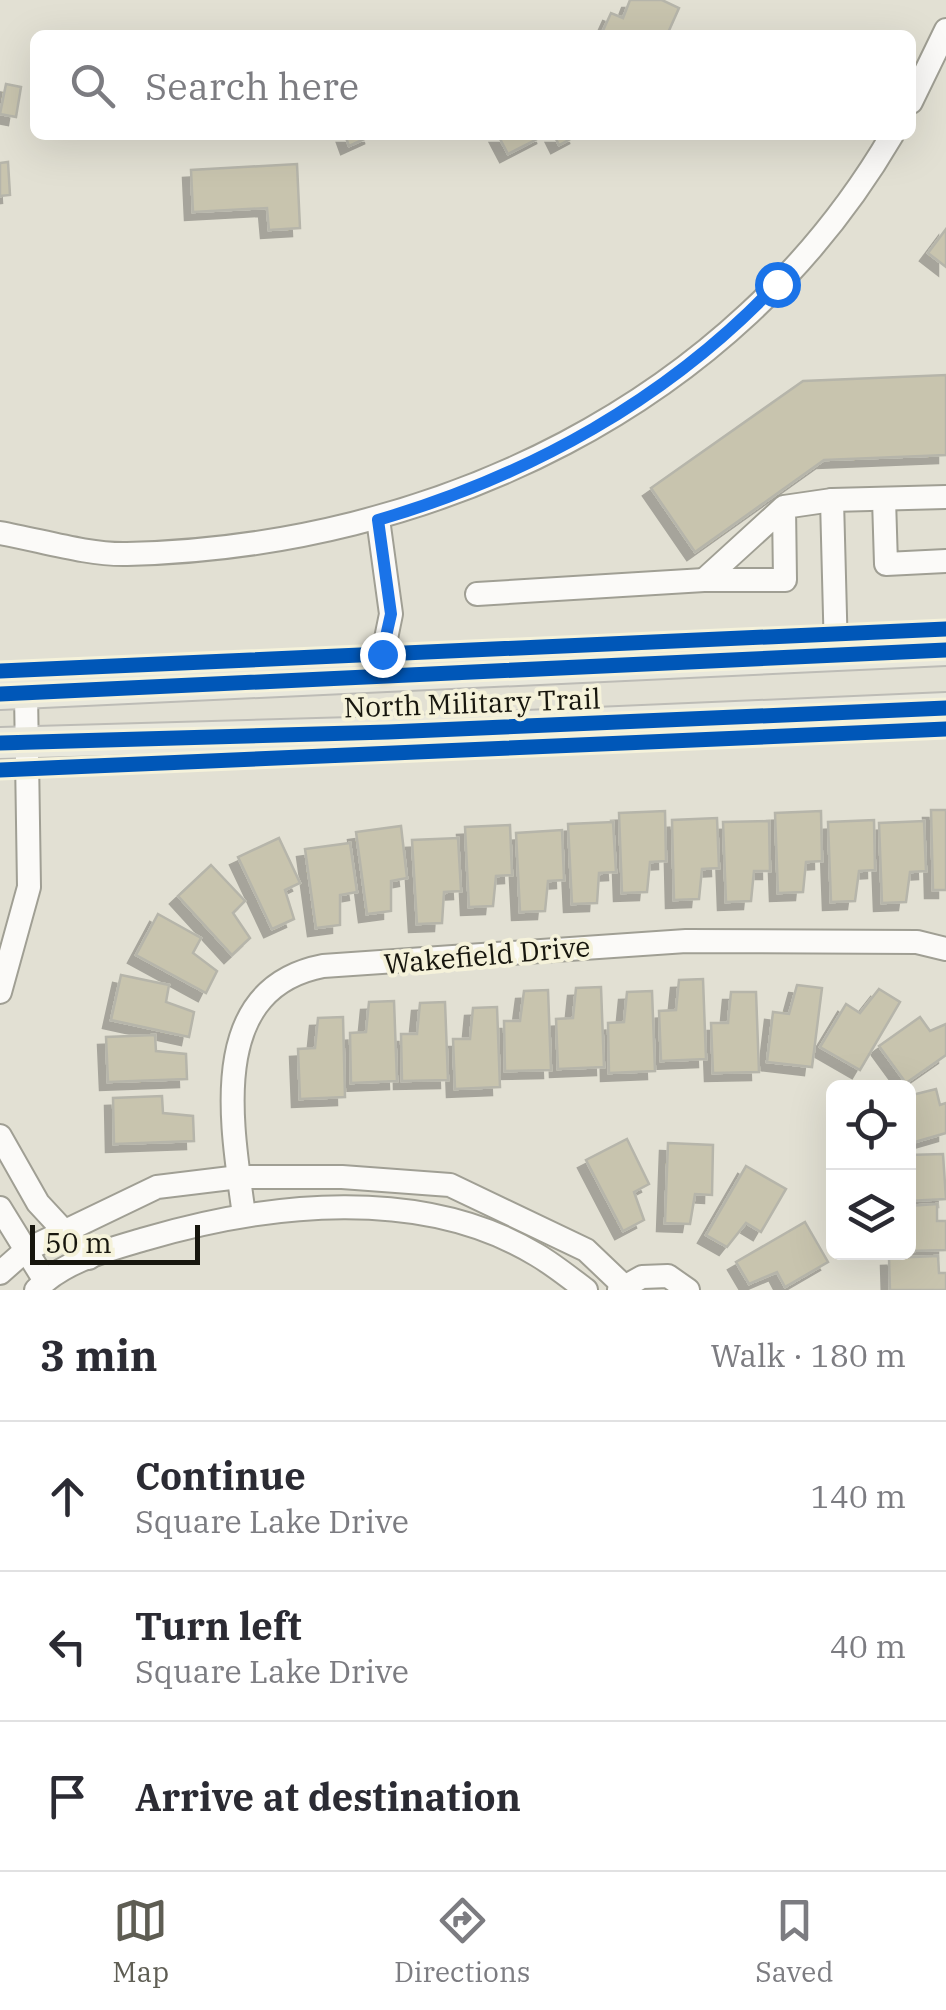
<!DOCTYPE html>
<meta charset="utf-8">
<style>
:root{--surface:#fff;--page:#f2f2f3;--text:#2b2b33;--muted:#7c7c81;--line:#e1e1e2;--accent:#5e5d53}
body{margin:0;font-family:"IBM Plex Serif",serif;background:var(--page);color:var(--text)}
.controls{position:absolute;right:30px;bottom:30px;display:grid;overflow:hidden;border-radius:15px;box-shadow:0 10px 40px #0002}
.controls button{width:90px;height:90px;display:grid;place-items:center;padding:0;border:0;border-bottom:2px solid var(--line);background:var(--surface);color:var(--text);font:50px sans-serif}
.scale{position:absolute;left:30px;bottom:25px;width:170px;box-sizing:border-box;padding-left:10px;border:5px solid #17160e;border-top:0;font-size:28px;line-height:35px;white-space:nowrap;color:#17160e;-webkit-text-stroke:8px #f5f2da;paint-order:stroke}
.stop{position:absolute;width:30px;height:30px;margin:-22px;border:8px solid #1a73e8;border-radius:50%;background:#fff}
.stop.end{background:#1a73e8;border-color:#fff;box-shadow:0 2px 10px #0008}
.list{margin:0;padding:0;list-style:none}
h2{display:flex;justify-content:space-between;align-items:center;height:130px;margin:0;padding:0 40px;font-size:42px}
h2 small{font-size:32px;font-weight:400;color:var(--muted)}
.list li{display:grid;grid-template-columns:65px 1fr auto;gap:30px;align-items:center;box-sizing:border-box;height:150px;padding:0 40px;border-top:2px solid var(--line)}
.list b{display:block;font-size:38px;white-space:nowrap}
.list p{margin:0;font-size:32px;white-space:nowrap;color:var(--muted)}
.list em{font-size:32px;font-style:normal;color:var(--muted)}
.icon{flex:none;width:55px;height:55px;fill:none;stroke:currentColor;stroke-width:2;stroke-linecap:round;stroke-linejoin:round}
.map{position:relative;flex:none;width:946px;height:1290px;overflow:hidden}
.search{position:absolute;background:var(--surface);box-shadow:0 10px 40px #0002;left:30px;right:30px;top:30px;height:110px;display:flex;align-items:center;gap:25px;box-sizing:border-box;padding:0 35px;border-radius:15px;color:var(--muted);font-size:38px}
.sheet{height:580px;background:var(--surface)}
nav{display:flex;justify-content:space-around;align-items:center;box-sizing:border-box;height:140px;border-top:2px solid var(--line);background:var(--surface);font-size:28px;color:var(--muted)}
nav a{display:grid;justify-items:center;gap:5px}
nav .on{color:var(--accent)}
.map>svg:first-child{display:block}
.building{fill:#c8c4ae;stroke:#b6b5aa;stroke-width:2.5;filter:url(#shadow)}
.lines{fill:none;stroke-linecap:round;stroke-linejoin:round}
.minor-casing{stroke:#a09f94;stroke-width:26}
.major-casing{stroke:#bdbcb6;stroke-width:34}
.minor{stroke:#fbfaf8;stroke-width:22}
.major{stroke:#e9e8dc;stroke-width:30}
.cycleway-casing{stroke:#f5f2da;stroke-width:21}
.cycleway{stroke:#0057b8;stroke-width:15}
.route{stroke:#1a73e8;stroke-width:12}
.labels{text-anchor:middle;stroke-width:8;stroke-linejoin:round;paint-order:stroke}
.street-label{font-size:28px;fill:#17160e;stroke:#f5f2da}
</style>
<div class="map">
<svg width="946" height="1290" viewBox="0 0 946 1290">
<defs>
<filter id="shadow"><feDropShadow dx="-8" dy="8" stdDeviation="0" flood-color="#0004"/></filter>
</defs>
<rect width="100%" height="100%" fill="#e2e0d3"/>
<g class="building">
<path d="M 630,0 L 662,0 L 679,8 L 667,35 L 601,35 L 611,13 L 623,18 Z"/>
<path d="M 6,84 L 21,87 L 16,117 L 0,114 Z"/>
<path d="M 345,135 L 373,135 L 349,146 Z"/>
<path d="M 498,135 L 545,135 L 508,154 Z"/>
<path d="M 554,135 L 578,135 L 559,145 Z"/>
<path d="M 8,162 L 10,195 L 0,196 L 0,163 Z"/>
<path d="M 297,164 L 300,228 L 269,230 L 267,208 L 193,212 L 191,170 Z"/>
<path d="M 946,229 L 946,267 L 928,253 Z"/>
<path d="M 946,375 L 946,455 L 824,460 L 695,552 L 651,488 L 803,381 Z"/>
<path d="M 931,810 L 946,810 L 946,890 L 933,890 Z"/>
<path d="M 665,811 L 666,861 L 650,862 L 647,892 L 622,893 L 619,813 Z"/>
<path d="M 821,811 L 822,861 L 806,862 L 803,892 L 778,893 L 775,813 Z"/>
<path d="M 717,818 L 719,868 L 702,869 L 699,899 L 674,900 L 672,820 Z"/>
<path d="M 874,820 L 875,870 L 859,871 L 855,901 L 831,902 L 828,822 Z"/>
<path d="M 769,821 L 770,871 L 754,871 L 751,901 L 726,902 L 723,822 Z"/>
<path d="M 924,821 L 926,871 L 910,872 L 906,902 L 882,903 L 879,823 Z"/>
<path d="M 613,822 L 616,872 L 599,873 L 597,903 L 572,904 L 568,824 Z"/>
<path d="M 510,825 L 512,875 L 496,876 L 493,906 L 469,907 L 465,827 Z"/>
<path d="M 401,826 L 407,878 L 391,881 L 391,911 L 367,914 L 356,832 Z"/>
<path d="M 562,830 L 564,880 L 548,881 L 545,911 L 520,912 L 516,833 Z"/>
<path d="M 279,838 L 300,883 L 285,890 L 294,919 L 272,929 L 238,857 Z"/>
<path d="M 458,838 L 461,891 L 444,892 L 442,923 L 417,924 L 412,840 Z"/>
<path d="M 350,843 L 357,892 L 340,895 L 340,925 L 316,928 L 305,849 Z"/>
<path d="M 211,865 L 245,901 L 233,913 L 250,938 L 232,955 L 178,896 Z"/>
<path d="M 158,914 L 201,938 L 193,953 L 217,971 L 206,993 L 136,955 Z"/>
<path d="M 121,975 L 169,985 L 166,1002 L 194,1012 L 189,1037 L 111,1020 Z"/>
<path d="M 703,979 L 706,1059 L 661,1061 L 659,1011 L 676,1010 L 679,980 Z"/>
<path d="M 797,985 L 822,988 L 812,1067 L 767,1062 L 773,1012 L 789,1014 Z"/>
<path d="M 601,987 L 604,1067 L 558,1069 L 556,1019 L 573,1018 L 576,988 Z"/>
<path d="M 879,989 L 900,1002 L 860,1070 L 820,1047 L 846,1004 L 860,1013 Z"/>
<path d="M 548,990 L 551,1070 L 505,1071 L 504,1021 L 520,1021 L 524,991 Z"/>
<path d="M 652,991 L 655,1071 L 609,1073 L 608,1023 L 624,1022 L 627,992 Z"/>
<path d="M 731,992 L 756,992 L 759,1072 L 713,1073 L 711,1023 L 728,1023 Z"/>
<path d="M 394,1001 L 397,1081 L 351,1083 L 350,1033 L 366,1032 L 369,1002 Z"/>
<path d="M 445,1002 L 448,1080 L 402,1081 L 401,1034 L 417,1034 L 420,1003 Z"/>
<path d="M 497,1007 L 500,1087 L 455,1089 L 453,1039 L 470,1039 L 473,1008 Z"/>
<path d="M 343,1017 L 345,1097 L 300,1099 L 298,1049 L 315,1048 L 318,1018 Z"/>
<path d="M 920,1017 L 930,1031 L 946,1024 L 946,1055 L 906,1083 L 879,1046 Z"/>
<path d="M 155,1035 L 156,1051 L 186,1054 L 187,1079 L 108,1082 L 106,1037 Z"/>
<path d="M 936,1089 L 940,1105 L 946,1103 L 946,1133 L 908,1144 L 908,1096 Z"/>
<path d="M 162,1096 L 163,1113 L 193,1116 L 194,1141 L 114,1144 L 113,1098 Z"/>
<path d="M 627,1139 L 649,1184 L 634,1192 L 644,1220 L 623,1231 L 586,1160 Z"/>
<path d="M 668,1143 L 713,1145 L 712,1195 L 695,1194 L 690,1224 L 665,1223 Z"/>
<path d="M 943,1154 L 946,1199 L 908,1201 L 908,1155 Z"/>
<path d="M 746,1166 L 786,1189 L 761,1232 L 746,1223 L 727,1247 L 706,1235 Z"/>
<path d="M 937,1204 L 937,1221 L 946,1221 L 946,1250 L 908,1251 L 908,1206 Z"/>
<path d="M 805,1222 L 828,1262 L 785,1287 L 777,1272 L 749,1284 L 736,1262 Z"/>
<path d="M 938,1256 L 939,1273 L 946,1273 L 946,1290 L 890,1290 L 889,1258 Z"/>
</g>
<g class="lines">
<defs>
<g id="minor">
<path d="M 911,102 L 946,30"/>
<path d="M 884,499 L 886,564 L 946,561"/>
<path d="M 784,507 L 785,580 L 704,580 L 784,507 L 832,500"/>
<path d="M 378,519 L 391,614 L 379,673"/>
<path d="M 0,533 C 40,540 87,555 127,554 C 433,547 734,405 892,135"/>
<path d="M 477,594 L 704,580"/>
<path d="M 836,654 L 832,500 L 946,497"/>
<path d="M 0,992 L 29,887 L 26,693"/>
<path d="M 0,1136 L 38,1203 L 89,1258"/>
<path d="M 0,1208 L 45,1281"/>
<path d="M 244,1215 C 232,1126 205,989 323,966 L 686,941 L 917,942 L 946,949"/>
<path d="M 0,1273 L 26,1250 L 157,1187 L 239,1177 L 342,1177 L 450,1185 L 586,1250 L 628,1290"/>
<path d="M 36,1290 C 63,1261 108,1250 145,1239 C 267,1203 422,1185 537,1255 C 554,1265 570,1278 586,1290"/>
<path d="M 619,1290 L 642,1277 L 668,1276 L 688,1290"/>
</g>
<g id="major">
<path d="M 0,694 L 946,650"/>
<path d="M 0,743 L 388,732 L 946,708"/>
</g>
</defs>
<use href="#minor" class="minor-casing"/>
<use href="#major" class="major-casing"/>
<use href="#minor" class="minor"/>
<use href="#major" class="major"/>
<defs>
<g id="cycleway">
<path d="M 0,671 L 946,629"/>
<path d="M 0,694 L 946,650"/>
<path d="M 0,743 L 388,732 L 946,708"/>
<path d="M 0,770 L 946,729"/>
</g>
</defs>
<use href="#cycleway" class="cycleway-casing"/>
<use href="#cycleway" class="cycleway"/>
</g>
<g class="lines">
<path class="route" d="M 382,654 L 391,614 L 378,520 C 529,476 668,399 777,284"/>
</g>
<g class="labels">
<g class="street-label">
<text transform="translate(472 703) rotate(-2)" y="10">North Military Trail</text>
<text transform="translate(487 955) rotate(-5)" y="10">Wakefield Drive</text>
</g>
</g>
</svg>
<div class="controls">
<button><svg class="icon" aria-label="locate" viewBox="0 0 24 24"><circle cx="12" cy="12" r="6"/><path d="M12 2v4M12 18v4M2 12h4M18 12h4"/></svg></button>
<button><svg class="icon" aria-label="layers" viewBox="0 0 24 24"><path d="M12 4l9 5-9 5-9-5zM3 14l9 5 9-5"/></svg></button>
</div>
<div class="scale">50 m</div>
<div class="stop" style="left:777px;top:284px"></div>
<div class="stop end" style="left:382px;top:654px"></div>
<div class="search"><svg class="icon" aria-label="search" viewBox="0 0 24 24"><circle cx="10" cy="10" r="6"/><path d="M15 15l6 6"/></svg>Search here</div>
</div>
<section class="sheet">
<h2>3 min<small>Walk · 180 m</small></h2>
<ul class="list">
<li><svg class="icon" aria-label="ahead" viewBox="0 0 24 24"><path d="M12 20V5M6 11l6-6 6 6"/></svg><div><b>Continue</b><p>Square Lake Drive</p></div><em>140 m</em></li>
<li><svg class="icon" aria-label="left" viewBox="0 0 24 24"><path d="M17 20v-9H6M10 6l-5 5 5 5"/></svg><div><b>Turn left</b><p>Square Lake Drive</p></div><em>40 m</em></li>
<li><svg class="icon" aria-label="arrive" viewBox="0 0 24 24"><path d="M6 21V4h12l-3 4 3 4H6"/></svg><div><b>Arrive at destination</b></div></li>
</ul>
</section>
<nav>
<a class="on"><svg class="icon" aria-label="map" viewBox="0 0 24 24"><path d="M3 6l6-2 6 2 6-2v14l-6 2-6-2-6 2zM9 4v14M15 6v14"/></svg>Map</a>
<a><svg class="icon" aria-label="directions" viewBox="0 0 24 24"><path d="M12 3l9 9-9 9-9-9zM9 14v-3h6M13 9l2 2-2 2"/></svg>Directions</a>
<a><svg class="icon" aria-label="saved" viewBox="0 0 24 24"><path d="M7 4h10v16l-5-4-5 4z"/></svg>Saved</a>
</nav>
